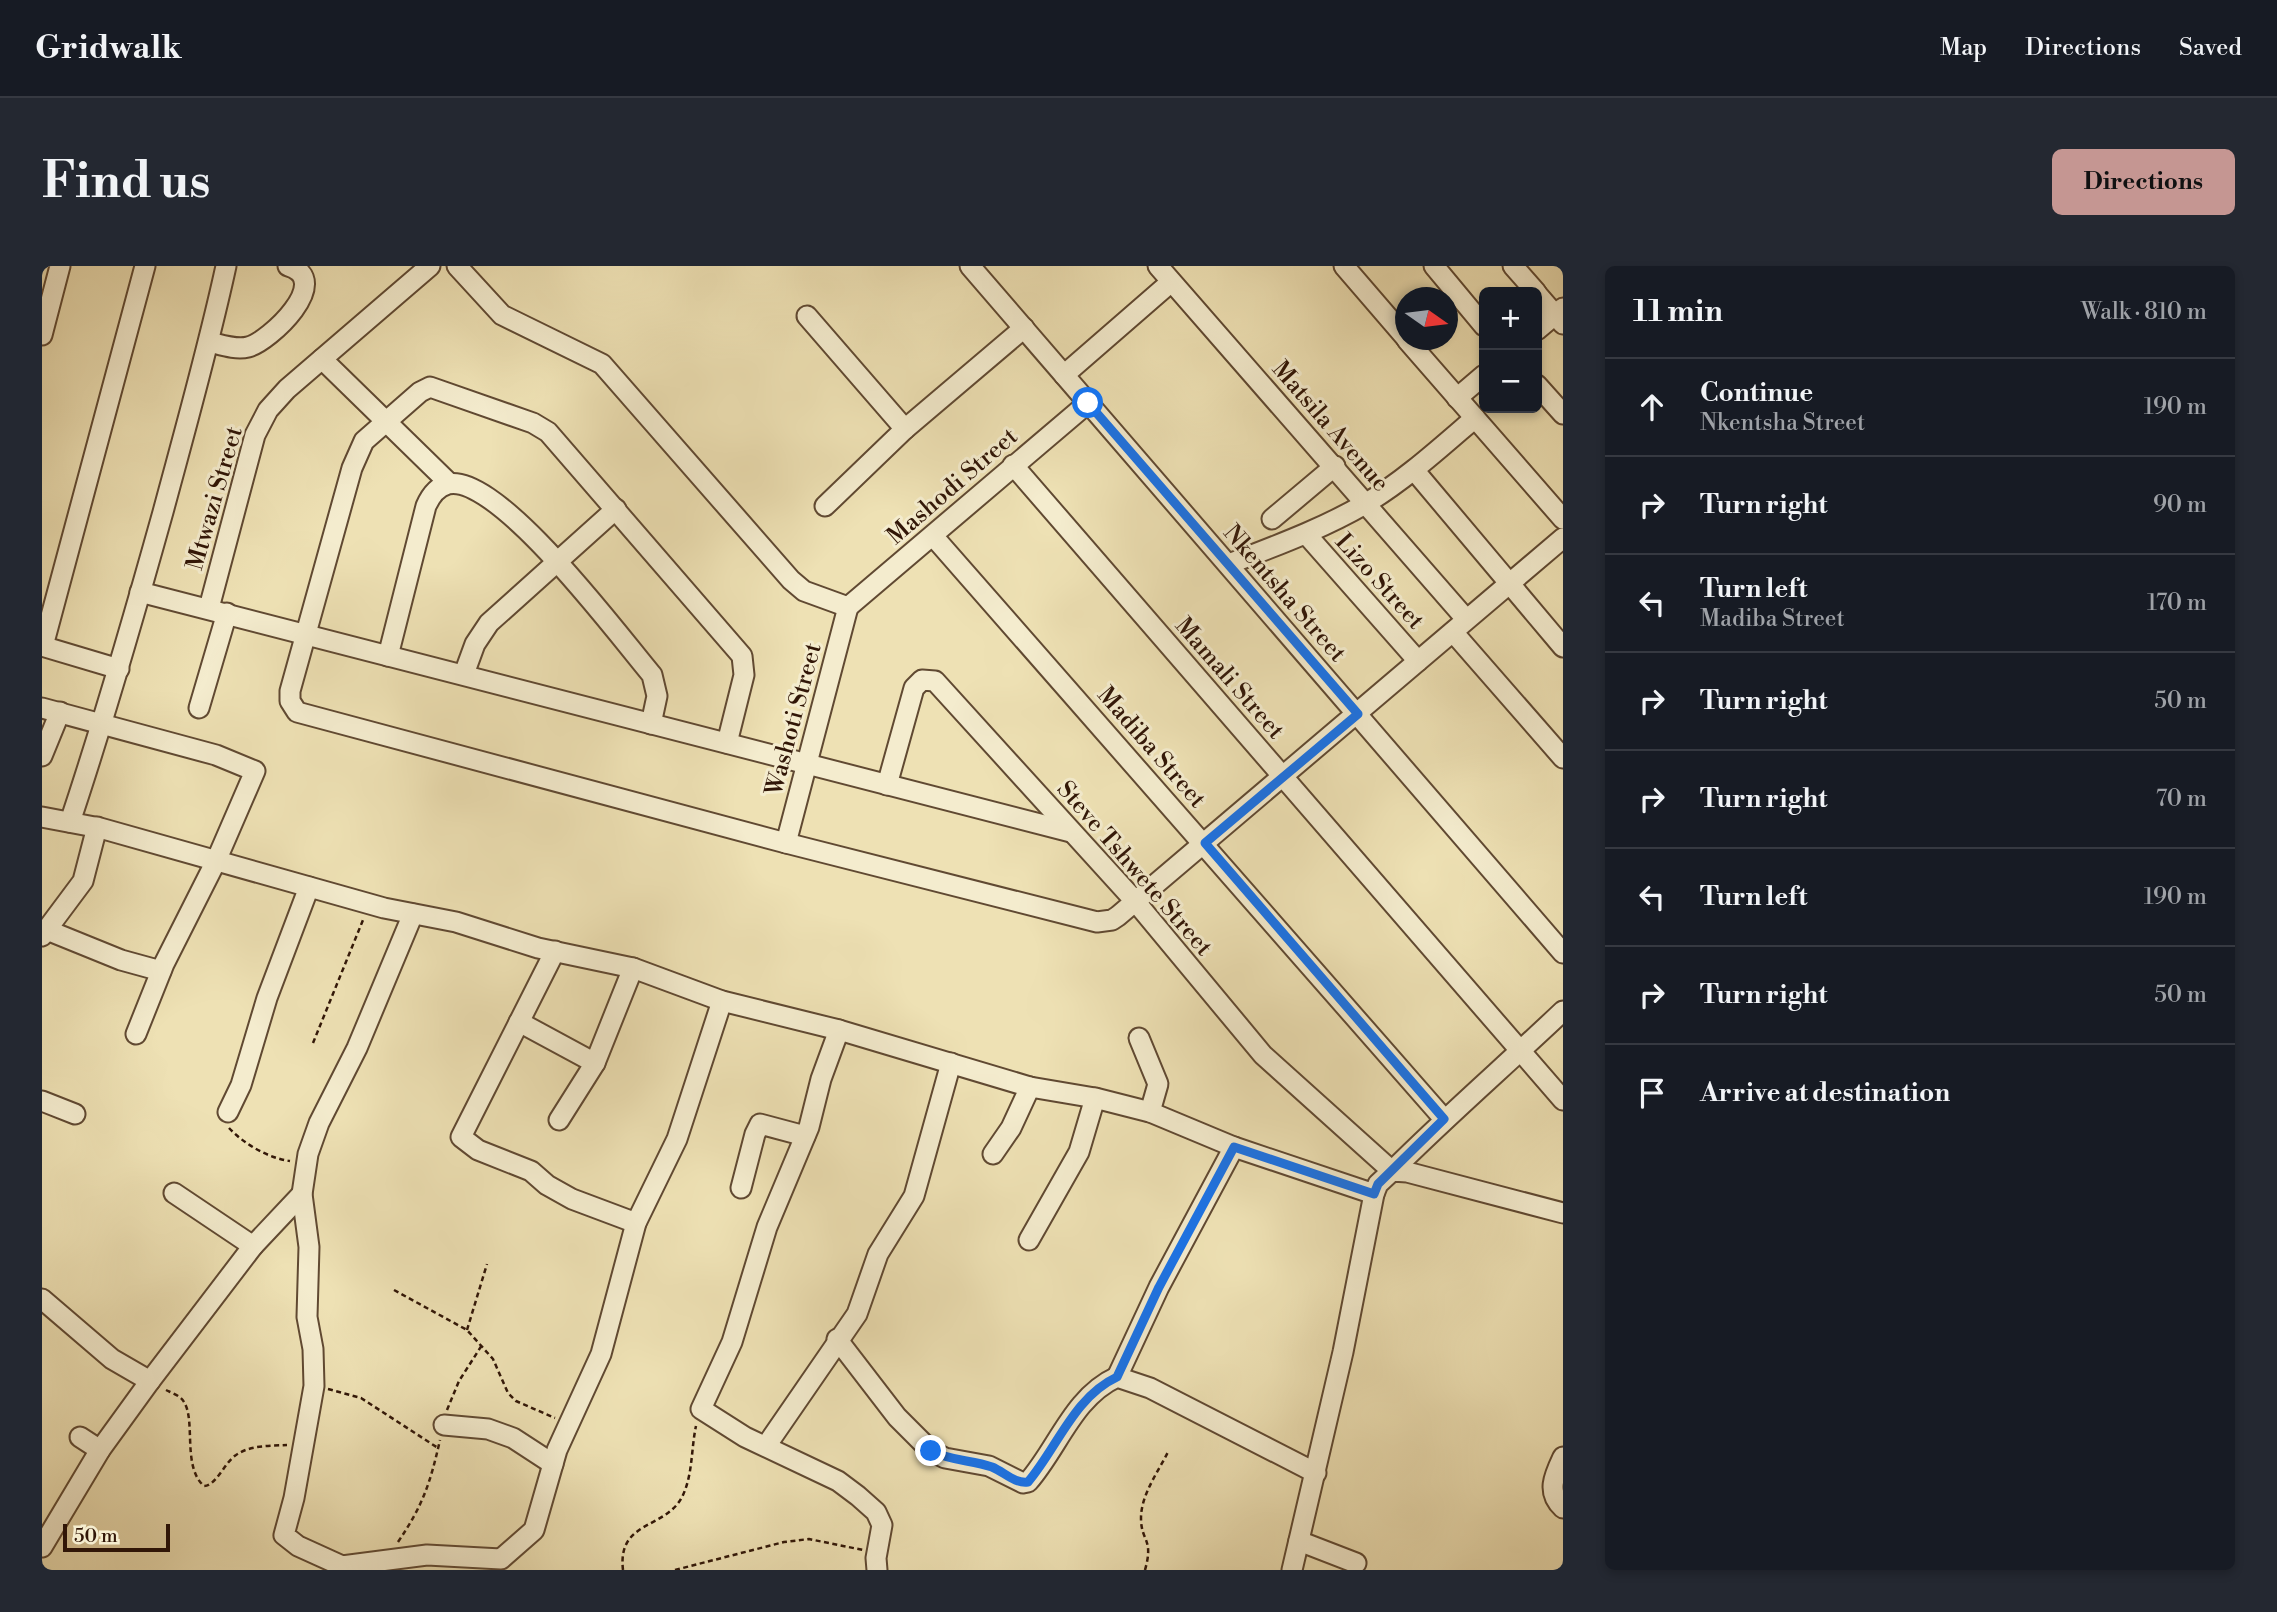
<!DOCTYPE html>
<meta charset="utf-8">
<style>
:root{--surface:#171b24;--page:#242831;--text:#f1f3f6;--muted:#9ea1a6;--line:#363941;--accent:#c59692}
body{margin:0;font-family:"Libre Bodoni",serif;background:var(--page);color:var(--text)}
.controls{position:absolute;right:21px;top:21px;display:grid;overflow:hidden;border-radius:10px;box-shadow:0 4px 10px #0003}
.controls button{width:63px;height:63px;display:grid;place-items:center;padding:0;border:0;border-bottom:2px solid var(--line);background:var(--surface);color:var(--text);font:35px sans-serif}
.compass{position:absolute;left:1353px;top:21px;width:63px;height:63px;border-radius:50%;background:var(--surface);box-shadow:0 4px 10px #0003;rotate:104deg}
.scale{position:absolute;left:21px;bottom:18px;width:107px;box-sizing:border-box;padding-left:7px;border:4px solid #311607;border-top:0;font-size:19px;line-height:24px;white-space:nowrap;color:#311607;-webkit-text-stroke:5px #f4ecce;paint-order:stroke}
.stop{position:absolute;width:21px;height:21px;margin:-16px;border:5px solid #1a73e8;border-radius:50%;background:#fff}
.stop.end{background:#1a73e8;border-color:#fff;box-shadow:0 2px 7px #0008}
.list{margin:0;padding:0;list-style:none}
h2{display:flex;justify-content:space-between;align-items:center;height:91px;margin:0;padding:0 28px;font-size:30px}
h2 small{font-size:23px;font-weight:400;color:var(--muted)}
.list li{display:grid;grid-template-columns:46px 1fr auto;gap:21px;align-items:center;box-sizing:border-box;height:98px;padding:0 28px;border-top:2px solid var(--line)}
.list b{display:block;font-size:26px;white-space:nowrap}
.list p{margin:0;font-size:23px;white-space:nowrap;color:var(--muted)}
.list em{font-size:23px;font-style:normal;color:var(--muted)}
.icon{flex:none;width:38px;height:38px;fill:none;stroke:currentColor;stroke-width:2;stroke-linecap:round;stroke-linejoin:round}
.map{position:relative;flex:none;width:1521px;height:1304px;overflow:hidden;border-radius:10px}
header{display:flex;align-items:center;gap:42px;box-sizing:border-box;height:98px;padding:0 35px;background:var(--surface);border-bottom:2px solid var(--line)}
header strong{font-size:33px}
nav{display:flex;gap:38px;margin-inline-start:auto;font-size:24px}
.intro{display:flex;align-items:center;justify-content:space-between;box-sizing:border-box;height:168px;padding:0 42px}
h1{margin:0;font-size:49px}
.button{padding:18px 32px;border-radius:10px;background:var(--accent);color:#111;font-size:24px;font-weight:700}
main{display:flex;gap:42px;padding:0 42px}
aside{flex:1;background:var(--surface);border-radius:10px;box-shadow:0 4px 10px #0003}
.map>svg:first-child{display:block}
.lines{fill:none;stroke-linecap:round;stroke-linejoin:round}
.minor-casing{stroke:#604932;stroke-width:23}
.path{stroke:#311607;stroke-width:2.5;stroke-dasharray:5 3.5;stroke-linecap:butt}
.minor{stroke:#f4ecce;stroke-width:19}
.route{stroke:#1a73e8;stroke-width:9}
.labels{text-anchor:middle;stroke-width:6;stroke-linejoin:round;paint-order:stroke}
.street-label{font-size:24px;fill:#311607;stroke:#f4ecce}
</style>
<header>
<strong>Gridwalk</strong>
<nav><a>Map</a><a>Directions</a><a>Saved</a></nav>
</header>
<div class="intro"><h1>Find us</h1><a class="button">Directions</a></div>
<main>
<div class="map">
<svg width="1521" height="1304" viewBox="0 0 1521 1304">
<rect width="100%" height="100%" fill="#eee1b4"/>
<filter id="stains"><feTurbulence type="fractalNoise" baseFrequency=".00286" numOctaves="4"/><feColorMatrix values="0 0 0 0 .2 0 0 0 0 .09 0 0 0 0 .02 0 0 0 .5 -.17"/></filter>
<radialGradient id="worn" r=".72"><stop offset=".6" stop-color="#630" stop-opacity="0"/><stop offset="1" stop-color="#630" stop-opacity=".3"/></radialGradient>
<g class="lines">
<defs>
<g id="minor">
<path d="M 415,0 L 460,49 L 560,98 L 749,314 L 762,325 L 806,341"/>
<path d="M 928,0 L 1521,687"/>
<path d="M 1116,0 L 1424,353"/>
<path d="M 1302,0 L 1364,72"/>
<path d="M 1392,0 L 1442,60"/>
<path d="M 1471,0 L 1494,26"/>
<path d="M 1495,28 L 1521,58"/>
<path d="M 765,50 L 863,163"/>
<path d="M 1495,64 L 1521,42"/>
<path d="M 0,69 L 18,0"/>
<path d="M 1365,74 L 1521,253"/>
<path d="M 168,76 C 180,79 194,84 206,81 C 227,76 293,14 246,0"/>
<path d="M 280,93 L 407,217"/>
<path d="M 1022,109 L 1129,16"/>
<path d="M 1495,119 L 1521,148"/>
<path d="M 1415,132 L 1442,109"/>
<path d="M 971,199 L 1521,834"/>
<path d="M 1372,204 L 1521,381"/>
<path d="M 783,240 L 863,163 L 982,62"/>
<path d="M 1230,253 L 1293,200"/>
<path d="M 1264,268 L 1376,395"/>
<path d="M 891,270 L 1402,853"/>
<path d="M 1187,298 C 1233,280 1280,263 1323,238 C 1363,214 1398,182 1433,152"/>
<path d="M 98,326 L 1029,566"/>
<path d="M 806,341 L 1046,137"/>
<path d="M 167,342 L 213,169 L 226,144 L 245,123 L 388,0"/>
<path d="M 1411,366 L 1521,492"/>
<path d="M 0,380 L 77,403"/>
<path d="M 1,380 L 103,0"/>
<path d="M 346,390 L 384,240 C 388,231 394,221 406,218 C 456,207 577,370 610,409 L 615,430 L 609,458"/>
<path d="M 422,408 L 433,378 L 447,357 L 574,243"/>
<path d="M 0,442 L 174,489 L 213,505 L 174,595 L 122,698 L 94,768"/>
<path d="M 157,442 L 185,347"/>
<path d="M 685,477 L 702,409 L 700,390 L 506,166 L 491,157 L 388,121 L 378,126 L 322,175 L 310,202 L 248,425 L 248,435 L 255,446 L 744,577 L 1055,656 L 1070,654 L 1076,650 L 1521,272"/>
<path d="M 0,490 L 18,446"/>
<path d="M 845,519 L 872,422 L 880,414 L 893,415 L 1093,635 L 1221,789 L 1350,905 C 1405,850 1464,799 1521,745"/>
<path d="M 0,551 L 58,562 L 342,642 L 414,656 L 496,682 L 591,702 L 680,735 L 797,764 L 988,821 L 1053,832 L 1108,846 L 1192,881 L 1332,928 L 1336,918 L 1350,905 L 1365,906 L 1521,947"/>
<path d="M 28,556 C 62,454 92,350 121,246 C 143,164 166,83 184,0"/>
<path d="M 744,577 L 806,341"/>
<path d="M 371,648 L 315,782 L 277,857 L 266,888 L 260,928 L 267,981 L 265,1051 L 271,1083 L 272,1120 L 252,1232 L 242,1269 L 256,1280 L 300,1300 L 385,1289 L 459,1293 L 492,1264 L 515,1184 L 559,1088 L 594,957 L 635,873 L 680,735"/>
<path d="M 5,664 L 79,694 L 119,705"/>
<path d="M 0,670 L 41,615 L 55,561"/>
<path d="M 513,685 L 419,871 L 436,884 L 489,905 L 505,919 L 530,933 L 594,957"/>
<path d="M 477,756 L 553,797"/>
<path d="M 797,764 L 779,813 L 767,861 L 725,961 L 690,1076 L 659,1143 L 703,1171 L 796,1215 L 816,1230 L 834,1246 L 840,1259 L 834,1292 L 835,1304"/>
<path d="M 1097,772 L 1116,818 L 1108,846"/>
<path d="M 0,835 L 33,848"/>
<path d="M 186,846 L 199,819 L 225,732 L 267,621"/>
<path d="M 517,854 L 553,797 L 591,702"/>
<path d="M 951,888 L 969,862 L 988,821"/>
<path d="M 699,922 L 713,868 L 718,858 L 763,870"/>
<path d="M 132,927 L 211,980"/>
<path d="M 987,974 L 1037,886 L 1053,832"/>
<path d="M 0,1033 L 70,1093 L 108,1115"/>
<path d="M 795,1073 L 855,1151 L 889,1185 L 903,1192 L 947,1200 L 981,1217 L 986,1216 C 1016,1182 1031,1131 1075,1111 L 1108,1122 L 1274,1207"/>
<path d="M 1075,1111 L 1117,1021 L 1192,881"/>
<path d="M 402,1159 L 446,1163 L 471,1172 L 511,1198"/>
<path d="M 38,1171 L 58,1184"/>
<path d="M 724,1180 L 815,1048 L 836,988 L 872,930 L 909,797"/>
<path d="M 1521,1191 C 1512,1210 1504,1226 1521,1242"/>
<path d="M 1257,1275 L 1314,1297"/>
<path d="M 0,1281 L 58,1184 L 108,1115 L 211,980 L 260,928"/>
<path d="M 1250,1304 L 1301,1086 L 1332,928"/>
</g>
</defs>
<use href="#minor" class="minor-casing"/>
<g class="path">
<path d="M 271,777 L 321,654"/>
<path d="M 187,862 C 202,878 226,892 248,895"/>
<path d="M 352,1024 L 425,1064 L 451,1093 L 466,1127 L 474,1135 L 513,1152"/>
<path d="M 425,1064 L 445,998"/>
<path d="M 286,1123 L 319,1132 L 396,1182"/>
<path d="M 124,1124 C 130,1127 139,1130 142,1136 C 154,1155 140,1201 162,1220 C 174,1220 183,1196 194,1189 C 208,1179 228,1180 245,1179"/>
<path d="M 405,1144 L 417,1115 L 440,1079"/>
<path d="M 356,1276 C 381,1239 388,1218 398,1174"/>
<path d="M 581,1304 C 575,1253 625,1264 641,1229 C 651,1207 649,1183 654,1160"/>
<path d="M 633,1304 L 742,1276 L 767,1273 L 821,1284"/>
<path d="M 1103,1304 C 1112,1272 1099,1276 1099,1252 C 1099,1229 1116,1206 1126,1186"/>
</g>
<use href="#minor" class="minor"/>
</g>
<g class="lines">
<path class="route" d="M 889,1185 C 909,1195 930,1194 950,1201 C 962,1206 973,1218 986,1216 C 1015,1182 1032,1131 1075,1111 L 1117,1021 L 1192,881 L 1332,928 L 1336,918 L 1402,853 L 1163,577 L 1316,448 L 1046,137"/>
</g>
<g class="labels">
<g class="street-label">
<text transform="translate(1289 160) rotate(49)" y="8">Matsila Avenue</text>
<text transform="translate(910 220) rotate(-41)" y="8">Mashodi Street</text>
<text transform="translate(172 232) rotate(-74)" y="8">Mtwazi Street</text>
<text transform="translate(1338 315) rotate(48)" y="8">Lizo Street</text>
<text transform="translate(1243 327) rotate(49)" y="8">Nkentsha Street</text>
<text transform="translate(1188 412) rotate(49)" y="8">Mamali Street</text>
<text transform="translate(751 453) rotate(-75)" y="8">Washoti Street</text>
<text transform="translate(1110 481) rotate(49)" y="8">Madiba Street</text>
<text transform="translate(1093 602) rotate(49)" y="8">Steve Tshwete Street</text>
</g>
</g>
<rect width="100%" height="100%" filter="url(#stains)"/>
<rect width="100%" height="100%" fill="url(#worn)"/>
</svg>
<div class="controls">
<button>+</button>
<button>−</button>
</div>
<svg class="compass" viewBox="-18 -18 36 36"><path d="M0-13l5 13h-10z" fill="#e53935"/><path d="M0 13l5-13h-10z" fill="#9ea1a6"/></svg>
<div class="scale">50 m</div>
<div class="stop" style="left:1046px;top:137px"></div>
<div class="stop end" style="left:889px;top:1185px"></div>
</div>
<aside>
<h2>11 min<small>Walk · 810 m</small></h2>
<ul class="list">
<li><svg class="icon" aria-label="ahead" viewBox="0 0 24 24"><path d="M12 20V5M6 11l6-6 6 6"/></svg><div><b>Continue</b><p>Nkentsha Street</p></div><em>190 m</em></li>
<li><svg class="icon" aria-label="right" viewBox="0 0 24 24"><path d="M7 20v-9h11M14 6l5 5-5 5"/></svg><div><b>Turn right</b></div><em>90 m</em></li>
<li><svg class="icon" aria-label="left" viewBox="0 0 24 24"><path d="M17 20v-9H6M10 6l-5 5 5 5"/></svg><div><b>Turn left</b><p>Madiba Street</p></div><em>170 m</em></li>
<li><svg class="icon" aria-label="right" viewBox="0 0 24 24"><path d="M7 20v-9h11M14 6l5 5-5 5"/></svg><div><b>Turn right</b></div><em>50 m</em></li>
<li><svg class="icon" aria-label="right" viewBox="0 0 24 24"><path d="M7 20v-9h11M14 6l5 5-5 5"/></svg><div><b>Turn right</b></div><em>70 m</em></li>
<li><svg class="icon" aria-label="left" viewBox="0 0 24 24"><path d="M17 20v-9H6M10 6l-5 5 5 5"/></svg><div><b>Turn left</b></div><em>190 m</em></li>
<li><svg class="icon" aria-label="right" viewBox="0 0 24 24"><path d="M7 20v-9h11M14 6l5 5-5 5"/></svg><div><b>Turn right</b></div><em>50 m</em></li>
<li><svg class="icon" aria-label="arrive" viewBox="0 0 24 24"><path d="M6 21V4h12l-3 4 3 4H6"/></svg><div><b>Arrive at destination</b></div></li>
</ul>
</aside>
</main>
